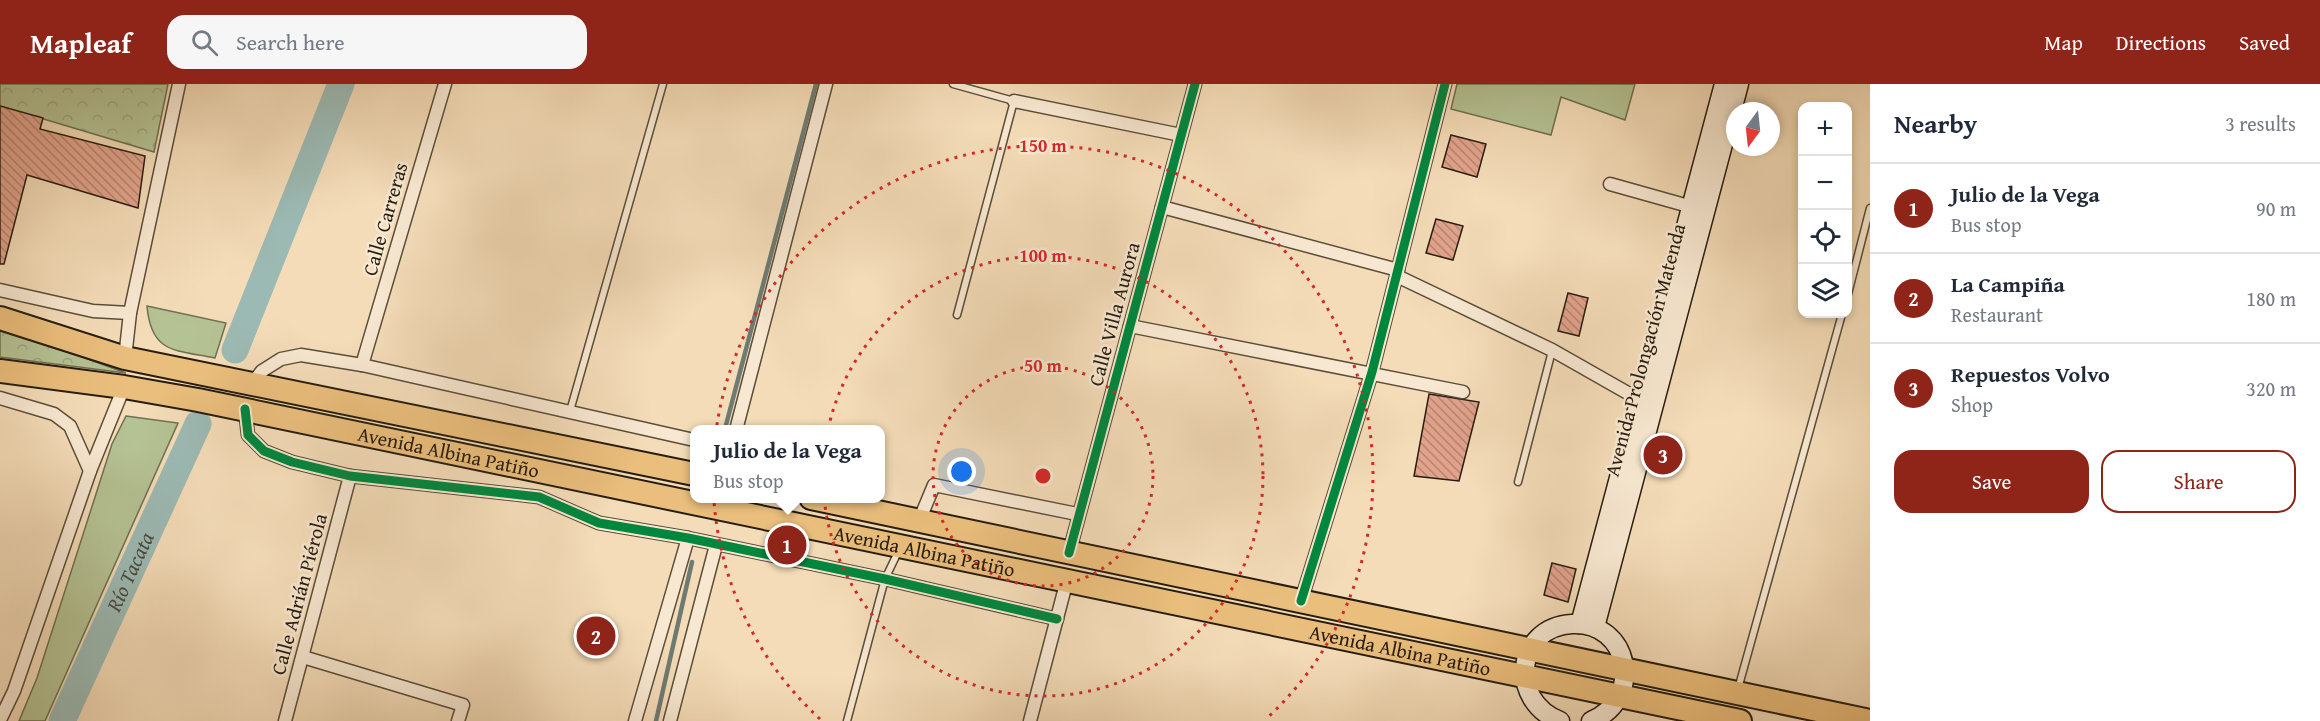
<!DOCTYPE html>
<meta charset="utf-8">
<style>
:root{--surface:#fff;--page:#f6f6f7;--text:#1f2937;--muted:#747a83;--line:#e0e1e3;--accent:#8f2418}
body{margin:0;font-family:"Gentium Book Plus",serif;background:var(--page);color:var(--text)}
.controls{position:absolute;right:18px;top:18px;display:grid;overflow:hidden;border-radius:12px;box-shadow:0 3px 9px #0003}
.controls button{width:54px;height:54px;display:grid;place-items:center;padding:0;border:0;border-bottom:2px solid var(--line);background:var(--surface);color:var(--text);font:30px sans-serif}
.compass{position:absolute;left:1726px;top:18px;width:54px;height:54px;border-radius:50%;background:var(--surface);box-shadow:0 3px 9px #0003;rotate:195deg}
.you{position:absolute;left:962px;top:388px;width:21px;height:21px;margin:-15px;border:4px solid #fff;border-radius:50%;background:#1a73e8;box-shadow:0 0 0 9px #1a73e833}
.badge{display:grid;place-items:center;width:39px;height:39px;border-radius:50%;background:var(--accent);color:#fff;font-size:20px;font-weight:700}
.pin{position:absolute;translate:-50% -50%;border:3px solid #fff;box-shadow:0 2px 6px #0006}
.popup{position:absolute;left:690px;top:341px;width:195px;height:78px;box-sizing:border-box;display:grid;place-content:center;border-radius:12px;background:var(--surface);filter:drop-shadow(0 2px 4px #0005);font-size:20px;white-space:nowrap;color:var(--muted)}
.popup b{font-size:22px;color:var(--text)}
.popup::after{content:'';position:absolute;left:50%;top:100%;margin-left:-12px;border:12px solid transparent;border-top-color:var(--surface)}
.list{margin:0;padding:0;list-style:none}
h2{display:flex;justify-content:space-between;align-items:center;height:78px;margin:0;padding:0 24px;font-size:26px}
h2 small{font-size:20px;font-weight:400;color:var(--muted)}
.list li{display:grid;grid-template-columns:39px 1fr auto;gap:18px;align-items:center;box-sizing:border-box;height:90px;padding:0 24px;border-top:2px solid var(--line)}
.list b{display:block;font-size:22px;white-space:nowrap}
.list p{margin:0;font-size:20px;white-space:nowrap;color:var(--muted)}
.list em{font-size:20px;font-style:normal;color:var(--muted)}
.actions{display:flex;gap:12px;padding:18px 24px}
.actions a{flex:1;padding:14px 0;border:2px solid var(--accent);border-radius:18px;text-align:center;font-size:21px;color:var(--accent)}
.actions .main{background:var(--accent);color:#fff}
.icon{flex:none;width:33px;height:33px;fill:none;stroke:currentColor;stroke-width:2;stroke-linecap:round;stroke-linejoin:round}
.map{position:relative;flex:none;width:1870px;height:637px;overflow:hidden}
header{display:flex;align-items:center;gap:36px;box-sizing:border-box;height:84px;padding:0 30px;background:var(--accent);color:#fff}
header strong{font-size:28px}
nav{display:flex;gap:33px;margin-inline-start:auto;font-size:21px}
.search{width:420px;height:54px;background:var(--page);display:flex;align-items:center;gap:15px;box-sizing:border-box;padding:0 21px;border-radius:18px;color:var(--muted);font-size:22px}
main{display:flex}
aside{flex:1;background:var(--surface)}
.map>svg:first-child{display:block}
.green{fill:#b5c294;stroke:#6e7052;stroke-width:1.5}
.park{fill:url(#park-crowns);stroke:#6e7052;stroke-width:1.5}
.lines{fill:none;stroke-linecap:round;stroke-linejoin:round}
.stream{stroke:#6d7b72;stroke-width:4.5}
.river{stroke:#9cbab4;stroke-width:27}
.building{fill:url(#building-back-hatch);stroke:#271d10;stroke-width:1.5}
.lane-casing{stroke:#5a4d3a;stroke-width:9}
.street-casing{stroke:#5a4d3a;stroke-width:15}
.secondary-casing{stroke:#271d10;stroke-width:21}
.highway-casing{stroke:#271d10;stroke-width:26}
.lane{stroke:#f8e8d1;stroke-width:6}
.street{stroke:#f8e8d1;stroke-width:12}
.secondary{stroke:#f8e8d1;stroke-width:18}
.highway{stroke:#eabe7c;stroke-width:22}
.cycleway-casing{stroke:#f8e8d1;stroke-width:13}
.cycleway{stroke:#00873e;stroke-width:9}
.ring{fill:none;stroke:#d62828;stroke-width:3;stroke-dasharray:3 6}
.labels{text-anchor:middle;stroke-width:5;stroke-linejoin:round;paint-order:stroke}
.street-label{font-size:20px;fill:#271d10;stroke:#f8e8d1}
.water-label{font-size:21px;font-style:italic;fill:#4a4c41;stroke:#f8e8d1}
.centre{fill:#d62828;stroke:#f8e8d1;stroke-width:3}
.ring-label{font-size:18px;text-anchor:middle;font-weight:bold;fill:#d62828;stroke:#f8e8d1;stroke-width:5;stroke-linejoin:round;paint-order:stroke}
</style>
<header>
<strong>Mapleaf</strong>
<div class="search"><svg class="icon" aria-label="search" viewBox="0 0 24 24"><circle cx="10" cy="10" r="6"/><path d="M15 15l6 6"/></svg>Search here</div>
<nav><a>Map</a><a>Directions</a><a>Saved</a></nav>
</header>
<main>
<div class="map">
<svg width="1870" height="637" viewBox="0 0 1870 637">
<defs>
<pattern id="park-crowns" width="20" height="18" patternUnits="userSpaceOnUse" patternTransform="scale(1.5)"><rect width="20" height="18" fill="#b5c294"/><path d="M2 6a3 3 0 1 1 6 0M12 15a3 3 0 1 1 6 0" fill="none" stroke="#9ca67f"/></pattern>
<pattern id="building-back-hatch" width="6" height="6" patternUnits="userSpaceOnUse" patternTransform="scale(1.5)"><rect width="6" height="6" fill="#e2a38c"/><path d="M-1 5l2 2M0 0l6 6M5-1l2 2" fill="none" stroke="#b78471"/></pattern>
</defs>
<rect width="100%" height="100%" fill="#f4dcb8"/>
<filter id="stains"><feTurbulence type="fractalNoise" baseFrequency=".00333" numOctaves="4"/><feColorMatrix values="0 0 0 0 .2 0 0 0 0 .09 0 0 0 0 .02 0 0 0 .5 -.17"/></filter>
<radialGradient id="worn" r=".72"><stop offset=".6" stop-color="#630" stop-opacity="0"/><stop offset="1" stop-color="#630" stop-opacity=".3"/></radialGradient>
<g class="green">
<path d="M 1457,0 L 1635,0 L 1625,36 L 1561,13 L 1551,51 L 1451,25 Z"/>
<path d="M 147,222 L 226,239 L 215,274 C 176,266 151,270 147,222 Z"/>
<path d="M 126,332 L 178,339 L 45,637 L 19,637 L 37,594 L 112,360 Z"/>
</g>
<g class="park">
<path d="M 0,0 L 168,0 L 154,68 L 0,22 Z"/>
<path d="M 0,246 L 74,270 L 126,289 L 0,273 Z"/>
</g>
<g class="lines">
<g class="stream">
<path d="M 726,341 L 816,0"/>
<path d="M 656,637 L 692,478"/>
</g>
<g class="river">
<path d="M 235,266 L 341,0"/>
<path id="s1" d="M 62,637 L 198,340"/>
</g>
</g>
<g class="building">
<path d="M 0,22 L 43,34 L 40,45 L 145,72 L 138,124 L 27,91 L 4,180 L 0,180 Z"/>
<path d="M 1451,51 L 1486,60 L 1477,93 L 1442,83 Z"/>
<path d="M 1436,135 L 1463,142 L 1453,176 L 1426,169 Z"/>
<path d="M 1568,209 L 1588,214 L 1579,252 L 1558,247 Z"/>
<path d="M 1429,310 L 1479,318 L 1459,397 L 1414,392 Z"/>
<path d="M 1552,479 L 1576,485 L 1568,518 L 1544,511 Z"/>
</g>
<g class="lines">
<defs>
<g id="lane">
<path d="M 953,0 L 1014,17 L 957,231"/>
<path d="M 1848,210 L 1870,124"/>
<path d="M 570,327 L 663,0"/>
<path d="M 1518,398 L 1552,267"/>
<path d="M 1738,605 L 1842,230"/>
<path d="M 847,637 L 885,495 L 898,468"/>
</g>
<g id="street">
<path d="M 1014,17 L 1181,51"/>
<path d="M 1610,100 L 1692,123"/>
<path d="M 1162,123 L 1398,186"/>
<path d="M 1397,192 L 1552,266 L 1640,316"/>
<path d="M 0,206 L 93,227 L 130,229"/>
<path d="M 1130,242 L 1463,308"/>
<path d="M 125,274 L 130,229 L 179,0"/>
<path d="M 362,281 L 445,0"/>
<path d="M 251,301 L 262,287 L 281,275 L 301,271 L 362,281 L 694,356"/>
<path d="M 0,314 L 54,330 L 70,342 L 90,387"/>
<path d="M 245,325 L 248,351 L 264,367 L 292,378 L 350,392 L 539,413 L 599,439 L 688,454 L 885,495 L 1057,535"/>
<path d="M 736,346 L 826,0"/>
<path d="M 919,437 L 934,401 L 1077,430"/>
<path d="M 1069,469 L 1195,0"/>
<path d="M 1301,517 L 1372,288 L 1445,0"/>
<path d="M 303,573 L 463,621 L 458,637"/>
<path d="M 0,636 L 14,607 L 90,387 L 124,303"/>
<path d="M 285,637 L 350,392"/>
<path d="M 635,637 L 688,454"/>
<path d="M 670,637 L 716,461"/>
<path d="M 1030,637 L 1067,496"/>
</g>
<g id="secondary">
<path d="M 1580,540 L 1724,0"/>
<path d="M 1595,543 L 1739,0"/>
<path d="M 1560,637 C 1508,617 1515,543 1572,540 C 1630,537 1645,615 1591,637"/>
</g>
<g id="highway">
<path d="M 0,234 L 125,274 L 694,390"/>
<path id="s2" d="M 0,287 L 124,303 L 198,316 L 1740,637"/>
<path d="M 811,414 L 1870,637"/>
</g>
</defs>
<use href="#lane" class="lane-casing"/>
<use href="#street" class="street-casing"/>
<use href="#secondary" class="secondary-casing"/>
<use href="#highway" class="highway-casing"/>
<use href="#lane" class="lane"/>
<use href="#street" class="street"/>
<use href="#secondary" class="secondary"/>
<use href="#highway" class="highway"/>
<defs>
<g id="cycleway">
<path d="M 245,325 L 248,351 L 264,367 L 292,378 L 350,392 L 539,413 L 599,439 L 688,454 L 885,495 L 1057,535"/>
<path d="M 1069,469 L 1195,0"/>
<path d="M 1301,517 L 1372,288 L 1445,0"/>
</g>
</defs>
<use href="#cycleway" class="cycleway-casing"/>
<use href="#cycleway" class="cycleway"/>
</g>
<g class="ring">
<circle cx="1043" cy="392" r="110"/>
<circle cx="1043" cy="392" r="220"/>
<path d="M820 635A330 330 0 1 1 1266 635"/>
</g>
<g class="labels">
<g class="street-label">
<text transform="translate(385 135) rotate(-74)" y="7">Calle Carreras</text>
<text transform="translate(1114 230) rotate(-75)" y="7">Calle Villa Aurora</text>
<text transform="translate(1645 266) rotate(-75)" y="7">Avenida Prolongación Matenda</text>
<text dy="7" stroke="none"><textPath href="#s2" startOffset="456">Avenida Albina Patiño</textPath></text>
<text dy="7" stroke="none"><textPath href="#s2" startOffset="942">Avenida Albina Patiño</textPath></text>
<text transform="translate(299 510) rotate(-75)" y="7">Calle Adrián Piérola</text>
<text dy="7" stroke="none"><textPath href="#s2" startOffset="1428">Avenida Albina Patiño</textPath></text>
</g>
<g class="water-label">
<text dy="7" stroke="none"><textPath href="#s1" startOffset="164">Río Tacata</textPath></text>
</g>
</g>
<circle cx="1043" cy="392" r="9" class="centre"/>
<g class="ring-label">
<text x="1043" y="68">150 m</text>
<text x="1043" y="178">100 m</text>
<text x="1043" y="288">50 m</text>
</g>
<rect width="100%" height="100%" filter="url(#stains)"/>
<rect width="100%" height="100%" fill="url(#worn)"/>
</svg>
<div class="controls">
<button>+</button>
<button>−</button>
<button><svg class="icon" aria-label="locate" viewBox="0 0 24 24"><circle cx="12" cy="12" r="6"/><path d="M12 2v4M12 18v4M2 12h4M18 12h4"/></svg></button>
<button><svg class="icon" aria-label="layers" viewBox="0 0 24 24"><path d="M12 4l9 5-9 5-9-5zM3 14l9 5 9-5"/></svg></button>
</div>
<svg class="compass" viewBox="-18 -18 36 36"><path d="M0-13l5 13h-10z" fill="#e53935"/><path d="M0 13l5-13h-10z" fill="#747a83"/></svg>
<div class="you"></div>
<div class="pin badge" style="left:787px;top:461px">1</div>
<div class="popup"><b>Julio de la Vega</b>Bus stop</div>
<div class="pin badge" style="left:596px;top:552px">2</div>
<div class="pin badge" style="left:1663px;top:371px">3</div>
</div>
<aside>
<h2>Nearby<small>3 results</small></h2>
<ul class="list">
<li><span class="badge">1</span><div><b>Julio de la Vega</b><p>Bus stop</p></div><em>90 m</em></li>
<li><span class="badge">2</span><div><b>La Campiña</b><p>Restaurant</p></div><em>180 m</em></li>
<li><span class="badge">3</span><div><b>Repuestos Volvo</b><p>Shop</p></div><em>320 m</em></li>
</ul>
<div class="actions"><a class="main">Save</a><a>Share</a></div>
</aside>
</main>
